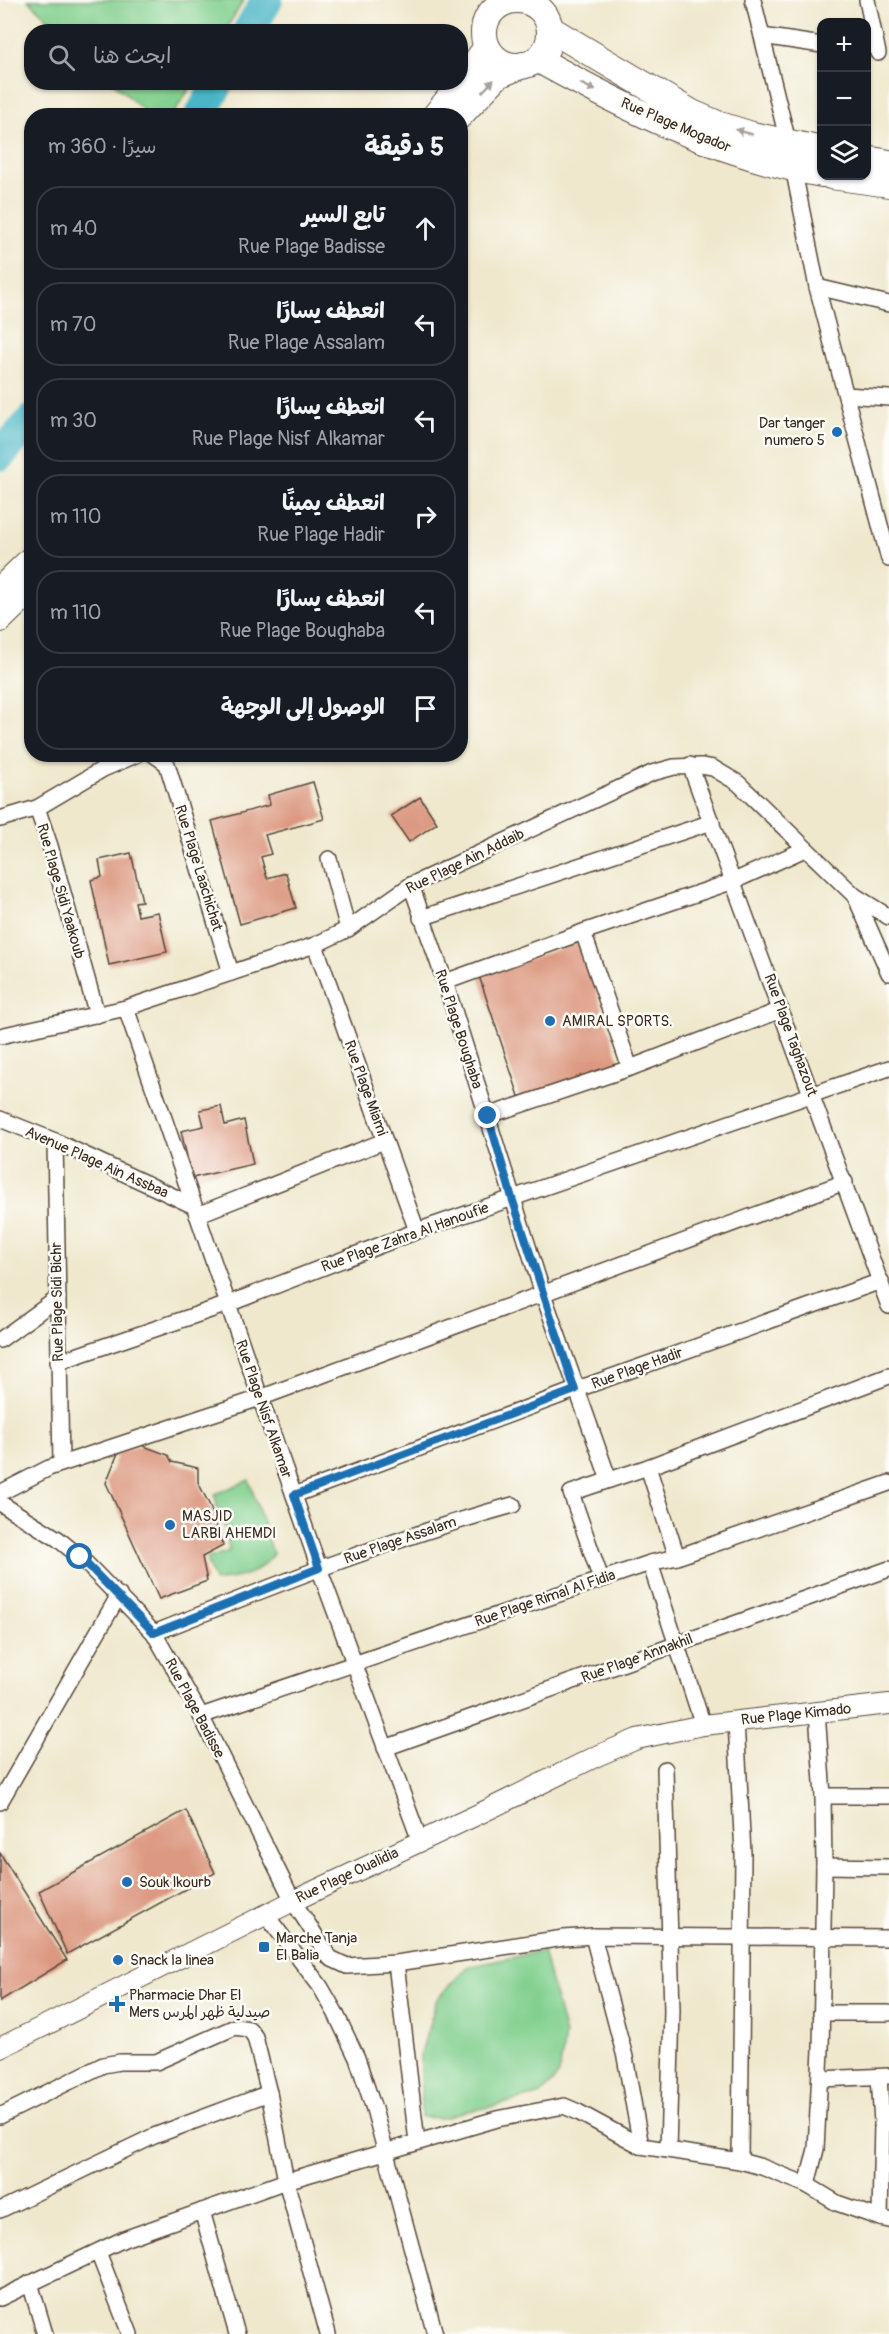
<!DOCTYPE html>
<html lang="ar">
<meta charset="utf-8">
<style>
:root{--surface:#171b24;--page:#242831;--text:#f1f3f6;--muted:#9ea1a6;--line:#363941}
body{margin:0;font-family:Pangolin,"Playpen Sans Arabic",sans-serif;background:var(--page);color:var(--text);direction:rtl}
.controls{position:absolute;right:18px;top:18px;display:grid;overflow:hidden;border-radius:12px;box-shadow:0 2px 4px #0004}
.controls button{width:54px;height:54px;display:grid;place-items:center;padding:0;border:0;border-bottom:2px solid var(--line);background:var(--surface);color:var(--text);font:30px sans-serif}
.stop{position:absolute;width:18px;height:18px;margin:-14px;border:4px solid #1f6fb2;border-radius:50%;background:#fff}
.stop.end{background:#1f6fb2;border-color:#fff;box-shadow:0 2px 6px #0008}
.list{margin:0;padding:0;list-style:none}
h2{display:flex;justify-content:space-between;align-items:center;height:78px;margin:0;padding:0 24px;font-size:26px}
h2 small{font-size:20px;font-weight:400;color:var(--muted)}
.list li{display:grid;grid-template-columns:39px 1fr auto;gap:18px;align-items:center;box-sizing:border-box;height:84px;margin:0 12px 12px;padding:0 12px;border:2px solid var(--line);border-radius:24px}
.list b{display:block;font-size:22px;white-space:nowrap}
.list p{margin:0;font-size:20px;white-space:nowrap;color:var(--muted)}
.list em{font-size:20px;font-style:normal;color:var(--muted)}
.icon{flex:none;width:33px;height:33px;fill:none;stroke:currentColor;stroke-width:2;stroke-linecap:round;stroke-linejoin:round}
.map{position:relative;flex:none;width:889px;height:2334px;overflow:hidden;direction:ltr}
.search{position:absolute;background:var(--surface);box-shadow:0 2px 4px #0004;left:24px;top:24px;width:444px;height:66px;display:flex;align-items:center;gap:15px;box-sizing:border-box;padding:0 21px;border-radius:24px;color:var(--muted);font-size:22px}
.panel{position:absolute;background:var(--surface);box-shadow:0 2px 4px #0004;left:24px;top:108px;width:444px;height:654px;border-radius:24px;direction:rtl}
.map>svg:first-child{display:block}
.green{fill:#82d08f;stroke:#5e7d56;stroke-width:1.5}
.lines{fill:none;stroke-linecap:round;stroke-linejoin:round}
.river{stroke:#49b5c6;stroke-width:32}
.building{fill:#dc9880}
.minor-casing{stroke:#564638;stroke-width:18}
.tertiary-casing{stroke:#564638;stroke-width:22}
.trunk-casing{stroke:#564638;stroke-width:28}
.minor{stroke:#fff;stroke-width:15}
.tertiary{stroke:#fff;stroke-width:20}
.trunk{stroke:#fff;stroke-width:26}
.oneway{fill:#a79f9a}
.route{stroke:#1f6fb2;stroke-width:8}
.poi-dot{fill:#1f6fb2;stroke:#fdfcf7;stroke-width:2}
.labels{text-anchor:middle;stroke-width:5;stroke-linejoin:round;paint-order:stroke}
.street-label{font-size:15px;fill:#3b2a1e;stroke:#fdfcf7}
.poi-label{font-size:15px;fill:#3b2a1e;stroke:#fdfcf7;text-anchor:start}
</style>
<div class="map">
<svg width="889" height="2334" viewBox="0 0 889 2334">
<rect width="100%" height="100%" fill="#fdfcf7"/>
<filter id="ink" filterUnits="userSpaceOnUse"><feTurbulence type="fractalNoise" baseFrequency=".0167" numOctaves="2"/><feDisplacementMap in="SourceGraphic" scale="12" xChannelSelector="R" yChannelSelector="G"/><feConvolveMatrix kernelMatrix="1 2 1 2 8 2 1 2 1" color-interpolation-filters="sRGB"/></filter>
<filter id="wash" filterUnits="userSpaceOnUse"><feTurbulence type="fractalNoise" baseFrequency=".008" numOctaves="4" result="noise"/><feDisplacementMap in="SourceGraphic" scale="24" xChannelSelector="R" yChannelSelector="G"/><feGaussianBlur stdDeviation="1.35" result="paint"/><feColorMatrix in="noise" values="0 0 0 0 0 0 0 0 0 0 0 0 0 0 0 0 0 1.4 0 .05"/><feComposite in="paint" operator="in"/></filter>
<g filter="url(#wash)">
<rect width="100%" height="100%" fill="#efe8cd"/>
<g class="green">
<path d="M 28,0 L 244,0 L 224,32 L 61,31 Z"/>
<path d="M 114,83 L 193,83 L 172,116 L 146,115 L 146,113 Z"/>
<path d="M 249,1480 L 273,1554 C 257,1576 240,1577 215,1582 L 206,1559 L 229,1551 L 227,1531 L 218,1513 L 215,1494 Z"/>
<path d="M 543,1951 L 565,2035 L 559,2075 L 541,2094 L 491,2107 L 462,2112 L 446,2118 L 421,2117 L 421,2053 L 437,1999 L 467,1967 Z"/>
</g>
<g class="lines">
<g class="river">
<path d="M 248,32 L 267,0"/>
<path d="M 200,116 L 219,82"/>
<path d="M 0,455 L 32,420"/>
</g>
</g>
<g id="blocks">
<g class="building">
<path d="M 313,782 L 324,819 L 265,835 L 271,854 L 261,857 L 267,878 L 286,873 L 296,908 L 240,924 L 212,821 L 270,805 L 268,795 Z"/>
<path d="M 420,797 L 437,823 L 409,842 L 391,816 Z"/>
<path d="M 131,853 L 142,901 L 135,902 L 138,916 L 158,912 L 167,952 L 109,965 L 91,880 L 102,877 L 99,860 Z"/>
<path d="M 580,942 L 621,1065 L 520,1099 L 479,976 Z"/>
<path d="M 221,1106 L 225,1125 L 244,1120 L 253,1164 L 192,1178 L 181,1131 L 204,1126 L 200,1110 Z"/>
<path d="M 141,1445 L 168,1455 L 172,1462 L 198,1468 L 198,1482 L 210,1506 L 223,1546 L 202,1557 L 207,1581 L 159,1599 L 106,1483 L 118,1453 Z"/>
<path d="M 186,1810 L 215,1873 L 67,1954 L 39,1891 Z"/>
<path d="M 0,1853 L 67,1960 L 0,2001 Z"/>
</g>
</g>
</g>
<g filter="url(#ink)">
<use href="#blocks" fill-opacity="0" stroke="#564638" stroke-width="1.5"/>
<g class="lines">
<defs>
<g id="minor">
<path d="M 753,0 L 788,142 L 817,287 L 889,559"/>
<path d="M 867,0 L 878,53"/>
<path d="M 762,36 L 822,45"/>
<path d="M 817,287 L 889,304"/>
<path d="M 846,395 L 889,398"/>
<path d="M 153,754 L 167,764 L 231,973"/>
<path d="M 690,765 L 889,1306"/>
<path d="M 0,819 L 37,808"/>
<path d="M 329,859 L 348,929"/>
<path d="M 411,885 L 445,982 L 543,1294 L 609,1480"/>
<path d="M 855,896 L 889,973"/>
<path d="M 421,918 L 712,822"/>
<path d="M 583,932 L 630,1068"/>
<path d="M 315,945 L 417,1231"/>
<path d="M 445,982 L 583,932 L 734,881 L 805,849"/>
<path d="M 126,1008 L 319,1568 L 420,1841"/>
<path d="M 97,1015 L 50,846 L 37,808 L 103,769 L 138,754"/>
<path d="M 0,1036 L 126,1008 L 315,945 L 348,929 L 411,885 L 652,773 L 674,767 L 701,766 L 713,768 L 738,783 L 855,896 L 889,917"/>
<path d="M 487,1116 L 630,1068 L 781,1010"/>
<path d="M 0,1119 L 55,1141 L 194,1206"/>
<path d="M 55,1141 L 61,1463"/>
<path d="M 197,1215 L 384,1141"/>
<path d="M 0,1340 L 58,1298"/>
<path d="M 58,1362 L 228,1304 L 417,1231 L 889,1068"/>
<path d="M 648,1467 L 677,1557"/>
<path d="M 0,1493 L 49,1468 L 260,1398 L 845,1182"/>
<path d="M 294,1495 L 575,1390 L 881,1281"/>
<path d="M 0,1503 L 58,1539 L 80,1557 L 154,1633 L 201,1716 L 293,1901 L 330,1958 L 347,1966 L 396,1963 L 564,1938 L 593,1936 L 889,1938"/>
<path d="M 650,1563 L 703,1725"/>
<path d="M 601,1579 L 571,1493 L 648,1467 L 889,1376"/>
<path d="M 154,1633 C 272,1586 390,1539 513,1505"/>
<path d="M 201,1716 L 650,1563 L 677,1557 L 889,1483"/>
<path d="M 736,1721 L 743,1854 L 740,2161"/>
<path d="M 385,1748 L 889,1569"/>
<path d="M 665,1769 L 672,2010 L 668,2150"/>
<path d="M 823,1796 L 889,1796"/>
<path d="M 0,1802 L 119,1595"/>
<path d="M 824,1866 L 889,1867"/>
<path d="M 266,1915 L 320,1986 L 335,2012 L 357,2058 L 374,2109 L 435,2334"/>
<path d="M 593,1936 L 625,2057 L 641,2146"/>
<path d="M 396,1963 L 417,2142"/>
<path d="M 821,2013 L 889,2013"/>
<path d="M 879,2077 L 882,2123 L 880,2218"/>
<path d="M 820,2079 L 889,2076"/>
<path d="M 0,2116 L 103,2065 L 120,2062 L 156,2062 L 235,2027 L 249,2029 L 255,2037 L 269,2093 L 286,2181 L 328,2334"/>
<path d="M 807,2185 L 816,2149 L 821,2050 L 824,1866 L 823,1796 L 817,1712"/>
<path d="M 0,2210 L 154,2136 L 269,2093"/>
<path d="M 202,2211 L 237,2334"/>
<path d="M 98,2252 L 130,2334"/>
<path d="M 30,2283 L 45,2334"/>
<path d="M 0,2298 L 124,2239 L 286,2181 L 497,2119 L 564,2106 L 578,2112 L 641,2146 L 740,2161 L 762,2167 L 807,2185 L 837,2203 L 880,2218 L 889,2220"/>
</g>
<path id="tertiary" d="M 0,2048 L 293,1901 L 483,1812 L 597,1756 L 637,1739 L 703,1725 L 889,1704"/>
<g id="trunk">
<circle cx="517" cy="33" r="33"/>
<path d="M 550,29 L 692,113 L 720,125 L 752,135 L 822,150"/>
<path d="M 537,59 C 625,108 721,156 822,174"/>
<path d="M 435,116 L 452,95 L 487,47"/>
<path d="M 459,116 L 498,75 L 523,65"/>
<path d="M 866,159 L 889,163"/>
<path d="M 831,176 L 889,184"/>
<path d="M 0,590 L 32,559"/>
<path d="M 0,619 L 32,588"/>
</g>
</defs>
<use href="#minor" class="minor-casing"/>
<use href="#tertiary" class="tertiary-casing"/>
<use href="#trunk" class="trunk-casing"/>
<use href="#minor" class="minor"/>
<use href="#tertiary" class="tertiary"/>
<use href="#trunk" class="trunk"/>
</g>
<defs><path id="oneway-solid" d="M-6-.8H1V-3.2L6.5 0L1 3.2V.8H-6Z" transform="scale(1.5)"/></defs>
<g class="oneway">
<use href="#oneway-solid" transform="translate(488 86) rotate(-46)"/>
<use href="#oneway-solid" transform="translate(588 87) rotate(25)"/>
<use href="#oneway-solid" transform="translate(744 132) rotate(-164)"/>
</g>
</g>
<g class="lines" filter="url(#ink)">
<path class="route" d="M 80,1557 L 154,1633 L 319,1568 L 294,1495 L 575,1390 L 512,1198 L 488,1116"/>
</g>
<g class="poi-dot">
<circle cx="837" cy="432" r="6"/>
<circle cx="550" cy="1021" r="6"/>
<circle cx="170" cy="1525" r="6"/>
<circle cx="127" cy="1882" r="6"/>
<rect x="258" y="1941" width="12" height="12" rx="3"/>
<circle cx="118" cy="1960" r="6"/>
<path d="M114 1995h6v6h6v6h-6v6h-6v-6h-6v-6h6z"/>
</g>
<g class="labels">
<g class="street-label">
<text transform="translate(676 125) rotate(23)" y="5">Rue Plage Mogador</text>
<text transform="translate(465 861) rotate(-26)" y="5">Rue Plage Ain Addaib</text>
<text transform="translate(199 868) rotate(73)" y="5">Rue Plage Laachichat</text>
<text transform="translate(61 891) rotate(74)" y="5">Rue Plage Sidi Yaakoub</text>
<text transform="translate(459 1029) rotate(72)" y="5">Rue Plage Boughaba</text>
<text transform="translate(791 1035) rotate(70)" y="5">Rue Plage Taghazout</text>
<text transform="translate(366 1088) rotate(70)" y="5">Rue Plage Miami</text>
<text transform="translate(97 1162) rotate(24)" y="5">Avenue Plage Ain Assbaa</text>
<text transform="translate(405 1237) rotate(-20)" y="5">Rue Plage Zahra Al Hanoufie</text>
<text transform="translate(57 1302) rotate(-91)" y="5">Rue Plage Sidi Bichr</text>
<text transform="translate(637 1368) rotate(-20)" y="5">Rue Plage Hadir</text>
<text transform="translate(264 1409) rotate(71)" y="5">Rue Plage Nisf Alkamar</text>
<text transform="translate(400 1540) rotate(-19)" y="5">Rue Plage Assalam</text>
<text transform="translate(545 1598) rotate(-19)" y="5">Rue Plage Rimal Al Fidia</text>
<text transform="translate(637 1658) rotate(-20)" y="5">Rue Plage Annakhil</text>
<text transform="translate(195 1708) rotate(62)" y="5">Rue Plage Badisse</text>
<text transform="translate(796 1714) rotate(-6)" y="5">Rue Plage Kimado</text>
<text transform="translate(347 1875) rotate(-25)" y="5">Rue Plage Oualidia</text>
</g>
<g class="poi-label">
<text x="825" y="428" text-anchor="end">Dar tanger<tspan x="825" dy="17">numero 5</tspan></text>
<text x="562" y="1026">AMIRAL SPORTS.</text>
<text x="182" y="1521">MASJID<tspan x="182" dy="17">LARBI AHEMDI</tspan></text>
<text x="139" y="1887">Souk lkourb</text>
<text x="276" y="1943">Marche Tanja<tspan x="276" dy="17">El Balia</tspan></text>
<text x="130" y="1965">Snack la linea</text>
<text x="129" y="2000">Pharmacie Dhar El<tspan x="129" dy="17">Mers صيدلية ظهر المرس</tspan></text>
</g>
</g>
</svg>
<div class="controls">
<button>+</button>
<button>−</button>
<button><svg class="icon" aria-label="layers" viewBox="0 0 24 24"><path d="M12 4l9 5-9 5-9-5zM3 14l9 5 9-5"/></svg></button>
</div>
<div class="stop" style="left:80px;top:1557px"></div>
<div class="stop end" style="left:488px;top:1116px"></div>
<div class="search"><svg class="icon" aria-label="search" viewBox="0 0 24 24"><circle cx="10" cy="10" r="6"/><path d="M15 15l6 6"/></svg>ابحث هنا</div>
<section class="panel">
<h2>5 دقيقة<small>سيرًا · 360 m</small></h2>
<ul class="list">
<li><svg class="icon" aria-label="ahead" viewBox="0 0 24 24"><path d="M12 20V5M6 11l6-6 6 6"/></svg><div><b>تابع السير</b><p>Rue Plage Badisse</p></div><em>40 m</em></li>
<li><svg class="icon" aria-label="left" viewBox="0 0 24 24"><path d="M17 20v-9H6M10 6l-5 5 5 5"/></svg><div><b>انعطف يسارًا</b><p>Rue Plage Assalam</p></div><em>70 m</em></li>
<li><svg class="icon" aria-label="left" viewBox="0 0 24 24"><path d="M17 20v-9H6M10 6l-5 5 5 5"/></svg><div><b>انعطف يسارًا</b><p>Rue Plage Nisf Alkamar</p></div><em>30 m</em></li>
<li><svg class="icon" aria-label="right" viewBox="0 0 24 24"><path d="M7 20v-9h11M14 6l5 5-5 5"/></svg><div><b>انعطف يمينًا</b><p>Rue Plage Hadir</p></div><em>110 m</em></li>
<li><svg class="icon" aria-label="left" viewBox="0 0 24 24"><path d="M17 20v-9H6M10 6l-5 5 5 5"/></svg><div><b>انعطف يسارًا</b><p>Rue Plage Boughaba</p></div><em>110 m</em></li>
<li><svg class="icon" aria-label="arrive" viewBox="0 0 24 24"><path d="M6 21V4h12l-3 4 3 4H6"/></svg><div><b>الوصول إلى الوجهة</b></div></li>
</ul>
</section>
</div>
